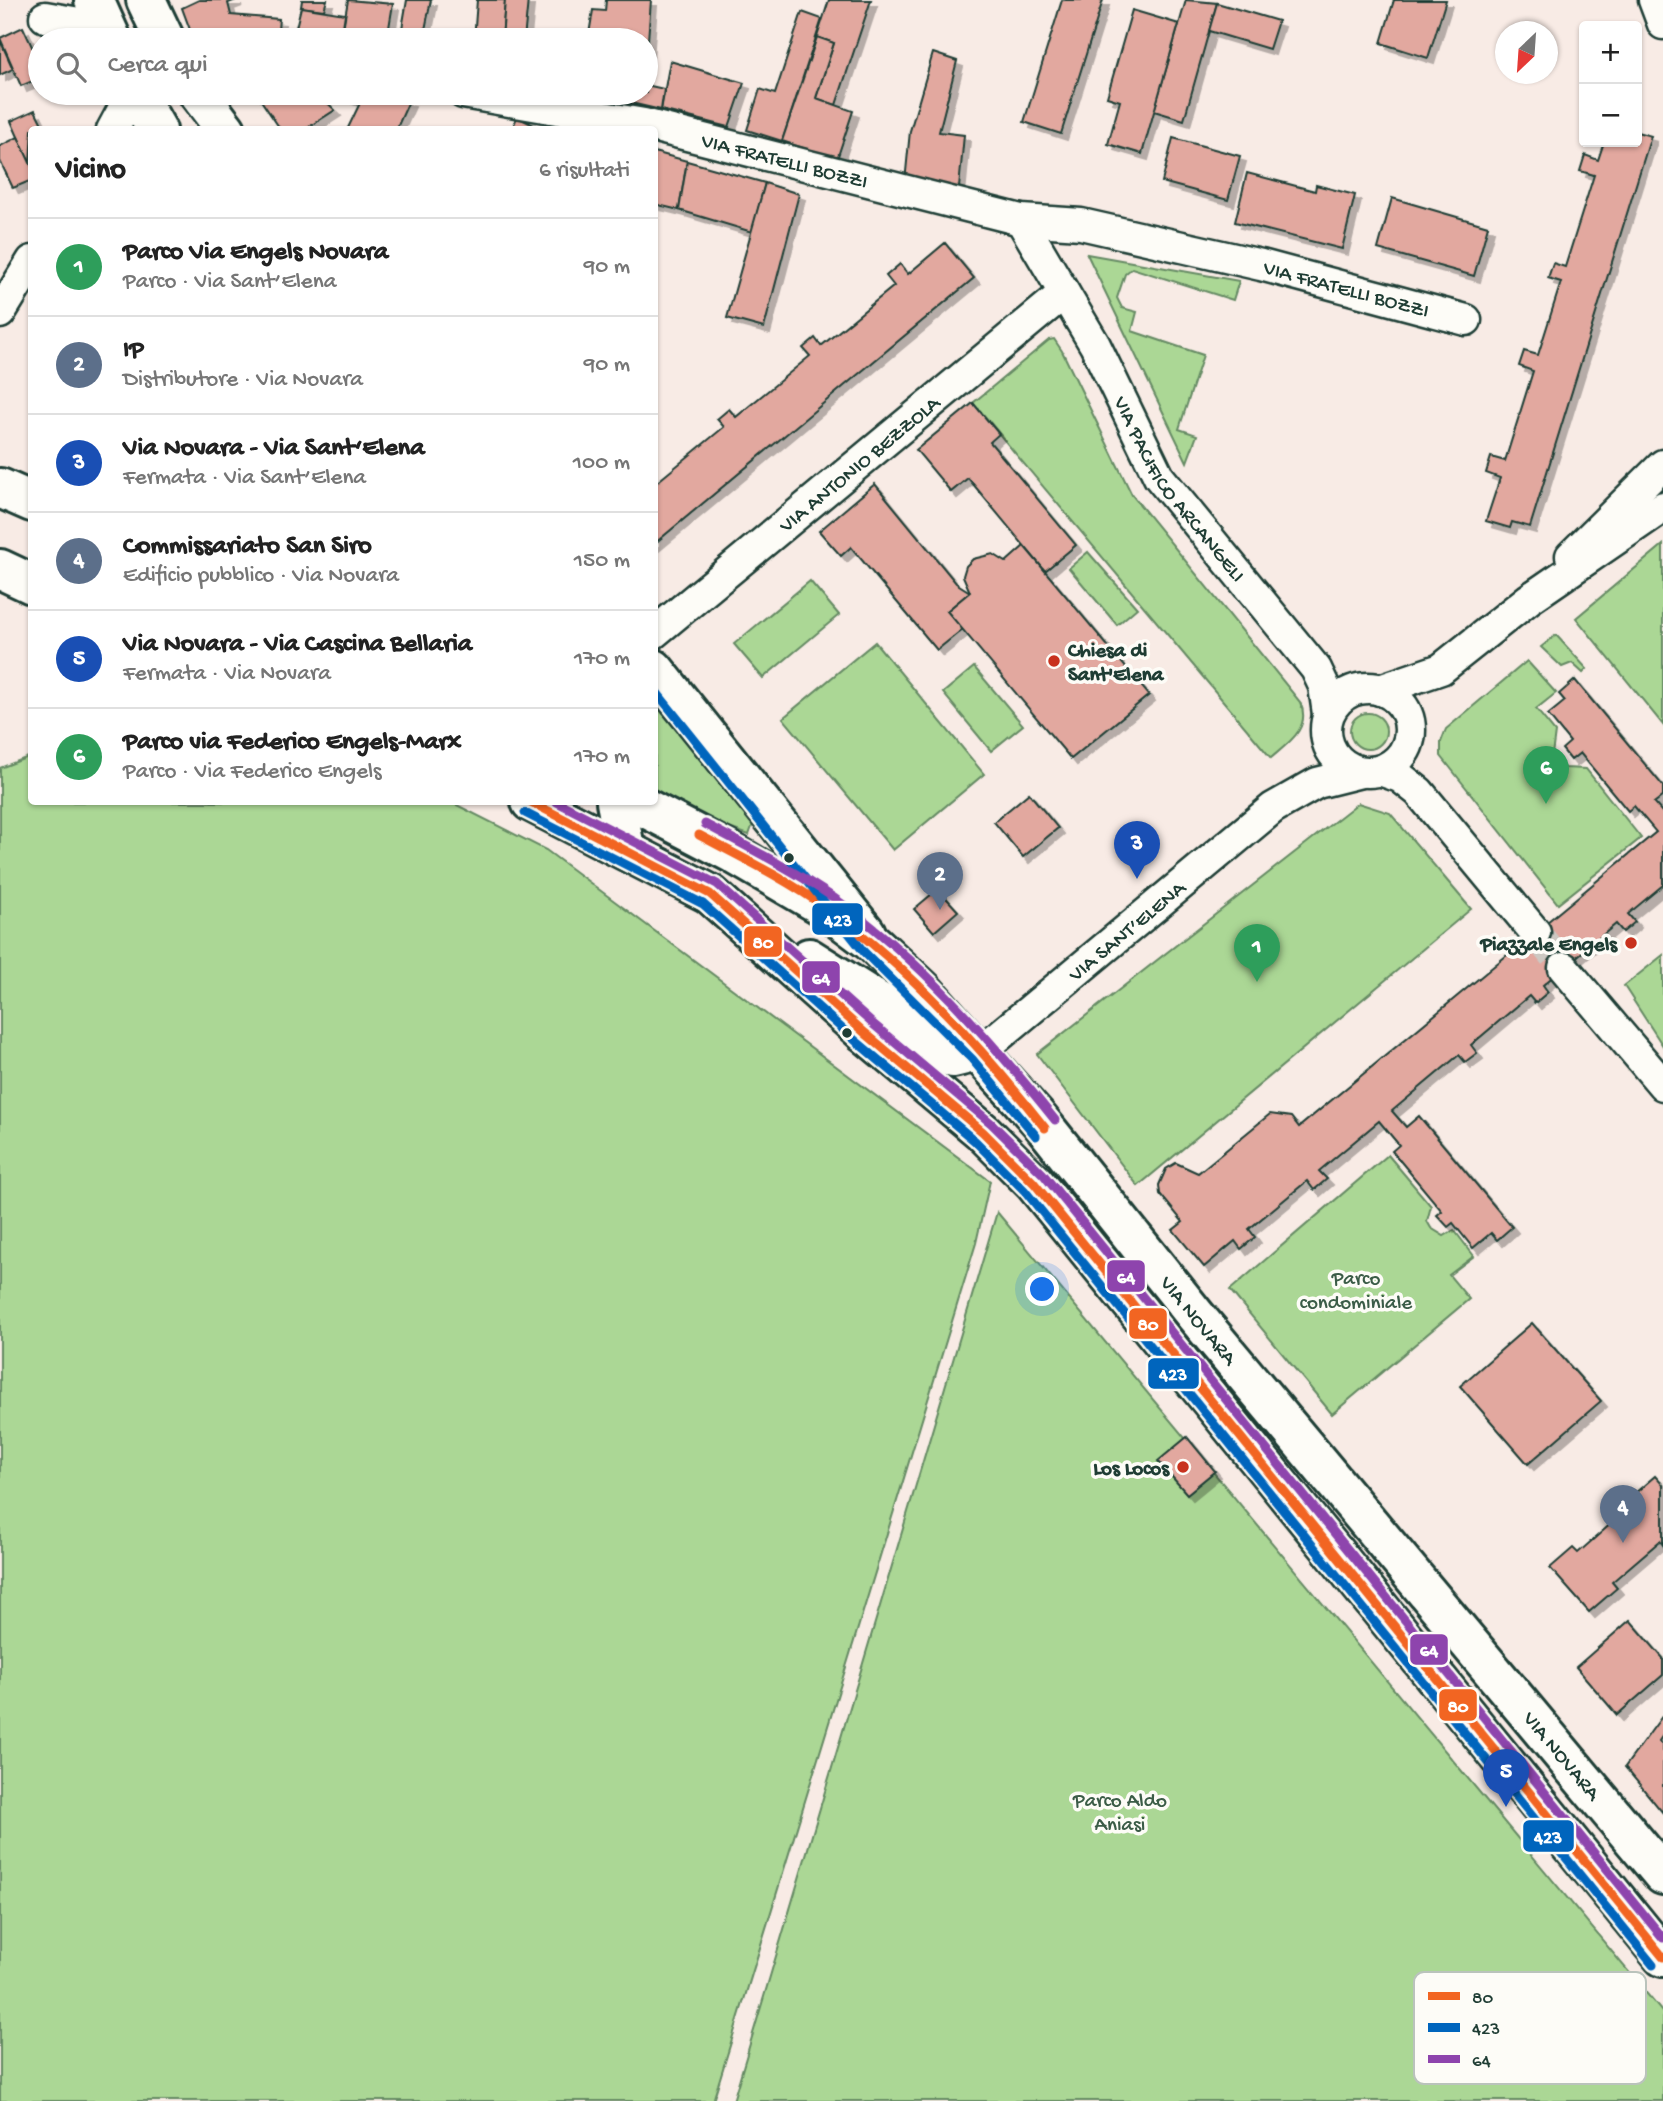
<!DOCTYPE html>
<html lang="it">
<meta charset="utf-8">
<style>
:root{--surface:#fff;--page:#f2f2f2;--text:#222;--muted:#767676;--line:#e0e0e0;--accent:#c8321e}
body{margin:0;font-family:"Gochi Hand",sans-serif;background:var(--page);color:var(--text)}
.controls{position:absolute;right:21px;top:21px;display:grid;overflow:hidden;border-radius:7px;box-shadow:0 2px 5px #0004}
.controls button{width:63px;height:63px;display:grid;place-items:center;padding:0;border:0;border-bottom:2px solid var(--line);background:var(--surface);color:var(--text);font:35px sans-serif}
.compass{position:absolute;left:1495px;top:21px;width:63px;height:63px;border-radius:50%;background:var(--surface);box-shadow:0 2px 5px #0004;rotate:205deg}
.you{position:absolute;left:1043px;top:1290px;width:24px;height:24px;margin:-18px;border:5px solid #fff;border-radius:50%;background:#1a73e8;box-shadow:0 0 0 10px #1a73e833}
.badge{display:grid;place-items:center;width:46px;height:46px;border-radius:50%;background:var(--accent);color:#fff;font-size:23px;font-weight:700}
.pin{position:absolute;translate:-50% -58px;filter:drop-shadow(0 2px 4px #0008)}
.pin::after{content:'';position:absolute;top:37px;width:24px;height:21px;background:inherit;clip-path:polygon(0 0,100% 0,50% 100%)}
.list{margin:0;padding:0;list-style:none}
h2{display:flex;justify-content:space-between;align-items:center;height:91px;margin:0;padding:0 28px;font-size:30px}
h2 small{font-size:23px;font-weight:400;color:var(--muted)}
.list li{display:grid;grid-template-columns:46px 1fr auto;gap:21px;align-items:center;box-sizing:border-box;height:98px;padding:0 28px;border-top:2px solid var(--line)}
.list b{display:block;font-size:26px;white-space:nowrap}
.list p{margin:0;font-size:23px;white-space:nowrap;color:var(--muted)}
.list em{font-size:23px;font-style:normal;color:var(--muted)}
.icon{flex:none;width:38px;height:38px;fill:none;stroke:currentColor;stroke-width:2;stroke-linecap:round;stroke-linejoin:round}
.map{position:relative;flex:none;width:1663px;height:2101px;overflow:hidden}
.search{position:absolute;background:var(--surface);box-shadow:0 2px 5px #0004;left:28px;top:28px;width:630px;height:77px;display:flex;align-items:center;gap:18px;box-sizing:border-box;padding:0 24px;border-radius:38px;color:var(--muted);font-size:26px}
.panel{position:absolute;background:var(--surface);box-shadow:0 2px 5px #0004;left:28px;top:126px;width:630px;height:679px;border-radius:7px}
.map>svg:first-child{display:block}
.green{fill:#abd795;stroke:#658a64;stroke-width:2}
.building{fill:#e2a89f;stroke:#1f3d34;stroke-width:2;filter:url(#shadow)}
.lines{fill:none;stroke-linecap:round;stroke-linejoin:round}
.street-tunnel{stroke:#cdc8c2;stroke-width:30;stroke-dasharray:30 15;stroke-linecap:butt}
.street-casing{stroke:#1f3d34;stroke-width:35}
.secondary-casing{stroke:#1f3d34;stroke-width:44}
.primary-casing{stroke:#1f3d34;stroke-width:44}
.street{stroke:#fdfcf7;stroke-width:30}
.secondary{stroke:#fdfcf7;stroke-width:38}
.primary{stroke:#fdfcf7;stroke-width:38}
.bus-1-casing{stroke:#fdfcf7;stroke-width:14}
.bus-2-casing{stroke:#fdfcf7;stroke-width:14}
.bus-3-casing{stroke:#fdfcf7;stroke-width:14}
.bus-1{stroke:#f26522;stroke-width:9}
.bus-2{stroke:#0065bd;stroke-width:9}
.bus-3{stroke:#8e44ad;stroke-width:9}
.poi-dot{fill:#c8321e;stroke:#fdfcf7;stroke-width:2.5}
.bus-dot{fill:#1f3d34;stroke:#fdfcf7;stroke-width:2.5}
.labels{text-anchor:middle;stroke-width:7;stroke-linejoin:round;paint-order:stroke}
.street-label{font-size:21px;fill:#1f3d34;stroke:#fdfcf7}
.poi-label{font-size:21px;font-weight:bold;fill:#1f3d34;stroke:#fdfcf7;text-anchor:end}
.park-label{font-size:21px;fill:#3b5c47;stroke:#fdfcf7}
.key{fill:#fdfcf7;stroke:#bac3bc;stroke-width:2}
.key-label{font-size:19px;fill:#1f3d34}
.line-badge{stroke:#fdfcf7;stroke-width:2.5}
.badge-label{font-size:19px;text-anchor:middle;font-weight:bold;fill:#fff}
</style>
<div class="map">
<svg width="1663" height="2101" viewBox="0 0 1663 2101">
<defs>
<filter id="shadow"><feDropShadow dx="6" dy="6" stdDeviation="0" flood-color="#0004"/></filter>
</defs>
<rect width="100%" height="100%" fill="#f8ebe5"/>
<filter id="ink" filterUnits="userSpaceOnUse"><feTurbulence type="fractalNoise" baseFrequency=".0143" numOctaves="2"/><feDisplacementMap in="SourceGraphic" scale="14" xChannelSelector="R" yChannelSelector="G"/><feConvolveMatrix kernelMatrix="1 2 1 2 8 2 1 2 1" color-interpolation-filters="sRGB"/></filter>
<g filter="url(#ink)">
<g class="green">
<path d="M 1087,254 L 1239,281 L 1233,300 L 1132,268 L 1125,274 L 1117,298 L 1122,308 L 1137,312 L 1132,331 L 1203,355 L 1179,429 L 1197,435 L 1187,462 Z"/>
<path d="M 1049,340 L 1054,339 L 1062,351 L 1132,495 L 1300,702 C 1312,728 1288,743 1271,758 L 973,403 Z"/>
<path d="M 1663,545 L 1663,725 L 1576,618 Z"/>
<path d="M 1088,552 L 1137,608 L 1117,625 L 1069,568 Z"/>
<path d="M 810,581 L 839,615 L 763,678 L 734,644 Z"/>
<path d="M 1556,635 L 1587,669 L 1583,673 L 1572,663 L 1562,667 L 1541,647 Z"/>
<path d="M 875,642 L 984,774 L 893,850 L 783,718 Z"/>
<path d="M 1527,661 L 1556,693 L 1536,709 L 1555,732 L 1552,755 L 1564,768 L 1586,769 L 1641,838 L 1558,904 L 1441,756 L 1441,742 L 1446,729 Z"/>
<path d="M 974,667 L 1023,725 L 991,751 L 943,693 Z"/>
<path d="M 654,698 L 738,801 L 753,824 L 749,835 L 715,823 L 655,793 Z"/>
<circle cx="1368" cy="731" r="18"/>
<path d="M 31,756 L 32,802 L 451,802 L 546,850 L 990,1181 L 976,1243 L 713,2101 L 0,2101 L 0,768 Z"/>
<path d="M 1358,803 L 1390,813 L 1471,909 L 1138,1186 L 1037,1054 Z"/>
<path d="M 1663,955 L 1663,1046 L 1624,986 Z"/>
<path d="M 1388,1155 L 1431,1206 L 1427,1221 L 1431,1228 L 1444,1236 L 1454,1230 L 1474,1256 L 1449,1275 L 1469,1299 L 1332,1414 L 1230,1290 Z"/>
<path d="M 997,1212 L 1663,2013 L 1663,2101 L 733,2101 Z"/>
</g>
<g class="building">
<path d="M 199,0 L 236,0 L 228,3 L 231,15 L 279,19 L 277,40 L 192,35 L 182,8 Z"/>
<path d="M 302,0 L 327,0 L 324,10 L 301,7 Z"/>
<path d="M 348,0 L 393,4 L 387,40 L 341,40 Z"/>
<path d="M 407,0 L 431,0 L 423,40 L 400,40 Z"/>
<path d="M 477,0 L 505,0 L 502,40 L 474,40 Z"/>
<path d="M 505,0 L 528,0 L 524,40 L 502,40 Z"/>
<path d="M 606,0 L 651,0 L 647,54 L 646,40 L 588,40 L 593,10 L 605,11 Z"/>
<path d="M 829,0 L 871,0 L 836,105 L 816,98 L 834,43 L 817,37 Z"/>
<path d="M 1062,0 L 1103,0 L 1061,134 L 1024,122 Z"/>
<path d="M 1186,0 L 1217,3 L 1184,120 L 1154,111 Z"/>
<path d="M 1394,0 L 1446,0 L 1428,58 L 1381,43 Z"/>
<path d="M 1217,3 L 1278,21 L 1269,49 L 1209,31 Z"/>
<path d="M 301,7 L 345,14 L 341,40 L 293,40 Z"/>
<path d="M 1132,10 L 1179,24 L 1142,154 L 1108,144 L 1120,101 L 1107,97 Z"/>
<path d="M 802,12 L 822,19 L 782,141 L 747,130 L 760,89 L 775,94 Z"/>
<path d="M 23,27 L 40,64 L 40,78 L 21,86 L 0,38 Z"/>
<path d="M 817,37 L 834,43 L 816,98 L 853,111 L 837,159 L 782,141 Z"/>
<path d="M 0,40 L 13,69 L 0,75 Z"/>
<path d="M 933,53 L 957,61 L 939,132 L 964,135 L 959,188 L 905,182 L 910,131 Z"/>
<path d="M 670,61 L 744,83 L 729,127 L 661,110 Z"/>
<path d="M 646,85 L 664,89 L 661,110 L 588,93 L 646,93 Z"/>
<path d="M 256,93 L 317,93 L 335,110 L 304,130 L 281,130 Z"/>
<path d="M 354,93 L 409,101 L 396,130 L 347,130 L 360,103 L 347,98 Z"/>
<path d="M 35,110 L 45,130 L 32,130 L 30,164 L 11,121 Z"/>
<path d="M 517,117 L 544,130 L 512,130 Z"/>
<path d="M 1637,132 L 1651,136 L 1530,527 L 1512,522 L 1510,528 L 1486,521 L 1500,478 L 1486,473 L 1491,457 L 1505,461 L 1533,371 L 1519,366 L 1524,351 L 1538,355 L 1561,282 L 1548,278 L 1553,263 L 1565,267 L 1594,175 L 1580,171 L 1585,155 L 1598,160 L 1604,142 L 1637,142 Z"/>
<path d="M 18,137 L 32,167 L 32,180 L 13,188 L 0,161 L 0,146 Z"/>
<path d="M 1173,138 L 1240,156 L 1228,200 L 1162,182 Z"/>
<path d="M 654,152 L 687,161 L 679,210 L 654,204 Z"/>
<path d="M 687,161 L 765,183 L 752,232 L 679,210 Z"/>
<path d="M 1247,173 L 1315,191 L 1316,185 L 1355,195 L 1342,249 L 1235,222 Z"/>
<path d="M 765,183 L 799,194 L 764,328 L 727,318 Z"/>
<path d="M 1392,198 L 1488,226 L 1474,276 L 1378,249 Z"/>
<path d="M 945,243 L 974,278 L 654,544 L 654,481 L 656,483 L 724,427 L 717,419 L 729,409 L 736,417 L 810,356 L 803,348 L 815,338 L 821,346 L 894,286 L 886,276 L 900,264 L 908,274 Z"/>
<path d="M 973,403 L 999,434 L 990,442 L 1076,545 L 1045,571 L 968,478 L 951,492 L 916,450 Z"/>
<path d="M 875,484 L 956,583 L 970,592 L 947,611 L 963,629 L 937,650 L 851,547 L 841,556 L 819,531 Z"/>
<path d="M 1024,546 L 1149,695 L 1071,759 L 947,611 L 970,592 L 963,576 L 966,566 L 973,559 L 993,554 L 1006,562 Z"/>
<path d="M 1575,680 L 1663,786 L 1663,796 L 1654,803 L 1663,813 L 1663,885 L 1628,914 L 1635,922 L 1623,932 L 1616,924 L 1543,985 L 1548,992 L 1535,1003 L 1529,996 L 1471,1045 L 1477,1053 L 1465,1062 L 1459,1055 L 1392,1111 L 1406,1127 L 1419,1116 L 1512,1227 L 1497,1240 L 1491,1233 L 1473,1248 L 1453,1223 L 1448,1227 L 1437,1215 L 1442,1211 L 1392,1151 L 1399,1145 L 1379,1121 L 1319,1171 L 1327,1179 L 1314,1190 L 1307,1181 L 1249,1229 L 1255,1237 L 1241,1249 L 1235,1241 L 1204,1267 L 1173,1230 L 1183,1222 L 1160,1194 L 1159,1185 L 1166,1169 L 1176,1163 L 1198,1173 L 1270,1114 L 1291,1117 L 1299,1127 L 1656,832 L 1634,806 L 1628,811 L 1580,753 L 1571,760 L 1562,749 L 1570,742 L 1548,715 L 1565,701 L 1559,694 Z"/>
<path d="M 1029,793 L 1058,828 L 1023,857 L 994,822 Z"/>
<path d="M 938,889 L 958,911 L 934,932 L 914,909 Z"/>
<path d="M 1532,1323 L 1601,1401 L 1528,1464 L 1460,1386 Z"/>
<path d="M 1187,1437 L 1215,1471 L 1187,1494 L 1158,1461 Z"/>
<path d="M 1655,1476 L 1663,1485 L 1663,1545 L 1660,1541 L 1612,1582 L 1617,1588 L 1589,1612 L 1550,1568 L 1573,1548 L 1578,1553 L 1631,1506 L 1627,1500 Z"/>
<path d="M 1630,1620 L 1663,1658 L 1663,1675 L 1617,1715 L 1576,1667 Z"/>
<path d="M 1663,1715 L 1663,1735 L 1659,1741 L 1663,1746 L 1663,1813 L 1625,1767 Z"/>
</g>
<g class="lines">
<path class="street-tunnel" d="M 1535,932 L 1564,968"/>
<defs>
<g id="street">
<path d="M 1654,0 L 1663,24"/>
<path d="M 45,17 L 107,28"/>
<path id="s1" d="M 463,93 L 644,124 L 1021,220 L 1081,224 L 1261,265 L 1466,320"/>
<path d="M 112,130 L 132,93"/>
<path id="s2" d="M 1021,220 L 1095,345 L 1159,477 L 1316,669 L 1324,686 L 1328,714"/>
<path d="M 0,313 L 32,261"/>
<path d="M 1571,556 L 1663,465"/>
<path id="s3" d="M 654,633 L 1064,293"/>
<circle cx="1368" cy="730" r="42"/>
<path d="M 1380,690 L 1441,669 L 1529,599 L 1663,507"/>
<path d="M 1383,771 L 1400,777 L 1419,792 L 1535,932"/>
<path d="M 1564,968 L 1663,1085"/>
<path id="s4" d="M 981,1051 L 1273,808 L 1317,783 L 1361,772"/>
</g>
<g id="secondary">
<path d="M 94,0 L 112,40"/>
<path d="M 146,0 L 165,40"/>
<path d="M 136,93 L 157,130"/>
<path d="M 198,93 L 226,130"/>
<path d="M 654,669 L 866,933"/>
<path d="M 616,802 L 625,848"/>
</g>
<g id="primary">
<path d="M 0,488 L 32,502"/>
<path d="M 0,569 L 32,584"/>
<path d="M 531,802 L 710,894 L 865,1033 L 983,1132 L 1034,1183 L 1663,1957"/>
<path id="s5" d="M 634,802 L 734,854 L 826,908 L 874,944 L 922,989 L 1040,1121 L 1195,1315 L 1663,1875"/>
<path d="M 809,958 L 885,1006 L 953,1058 L 981,1051"/>
</g>
</defs>
<use href="#street" class="street-casing"/>
<use href="#secondary" class="secondary-casing"/>
<use href="#primary" class="primary-casing"/>
<use href="#street" class="street"/>
<use href="#secondary" class="secondary"/>
<use href="#primary" class="primary"/>
<defs>
<g id="bus-1">
<path d="M 531,802 L 710,894 L 865,1033 L 983,1132 L 1034,1183 L 1663,1957"/>
<path d="M 699,835 C 743,858 788,880 828,909 C 912,970 981,1047 1045,1128"/>
</g>
<g id="bus-2">
<path d="M 654,689 L 864,952 L 972,1059 L 1036,1136"/>
<path d="M 525,813 L 703,904 L 857,1042 L 975,1141 L 1025,1191 L 1653,1965"/>
</g>
<g id="bus-3">
<path d="M 557,802 L 717,884 L 873,1024 L 991,1123 L 1043,1174 L 1663,1938"/>
<path d="M 705,824 C 748,847 793,870 834,898 C 920,959 990,1039 1055,1120"/>
</g>
</defs>
<use href="#bus-1" class="bus-1-casing"/>
<use href="#bus-2" class="bus-2-casing"/>
<use href="#bus-3" class="bus-3-casing"/>
<use href="#bus-1" class="bus-1"/>
<use href="#bus-2" class="bus-2"/>
<use href="#bus-3" class="bus-3"/>
</g>
</g>
<g class="poi-dot">
<circle cx="1054" cy="661" r="7"/>
<circle cx="1631" cy="943" r="7"/>
<circle cx="1183" cy="1467" r="7"/>
</g>
<g class="bus-dot">
<circle cx="789" cy="858" r="6"/>
<circle cx="847" cy="1033" r="6"/>
</g>
<g class="labels">
<g class="street-label">
<text dy="7" stroke="none"><textPath href="#s1" startOffset="329">VIA FRATELLI BOZZI</textPath></text>
<text dy="7" stroke="none"><textPath href="#s1" startOffset="906">VIA FRATELLI BOZZI</textPath></text>
<text dy="7" stroke="none"><textPath href="#s3" startOffset="266">VIA ANTONIO BEZZOLA</textPath></text>
<text dy="7" stroke="none"><textPath href="#s2" startOffset="313">VIA PACIFICO ARCANGELI</textPath></text>
<text dy="7" stroke="none"><textPath href="#s4" startOffset="189">VIA SANT’ELENA</textPath></text>
<text dy="7" stroke="none"><textPath href="#s5" startOffset="777">VIA NOVARA</textPath></text>
<text dy="7" stroke="none"><textPath href="#s5" startOffset="1344">VIA NOVARA</textPath></text>
</g>
<g class="poi-label">
<text x="1068" y="656" text-anchor="start">Chiesa di<tspan x="1068" dy="24">Sant'Elena</tspan></text>
<text x="1617" y="950">Piazzale Engels</text>
<text x="1169" y="1474">Los Locos</text>
</g>
<g class="park-label">
<text x="1356" y="1284">Parco<tspan x="1356" dy="24">condominiale</tspan></text>
<text x="1120" y="1806">Parco Aldo<tspan x="1120" dy="24">Aniasi</tspan></text>
</g>
</g>
<rect x="1414" y="1972" width="232" height="112" rx="10" class="key"/>
<rect x="1428" y="1992" width="32" height="8" fill="#f26522"/>
<rect x="1428" y="2023" width="32" height="9" fill="#0065bd"/>
<rect x="1428" y="2055" width="32" height="8" fill="#8e44ad"/>
<g class="key-label">
<text x="1472" y="2003">80</text>
<text x="1472" y="2034">423</text>
<text x="1472" y="2066">64</text>
</g>
<g class="line-badge">
<rect x="811" y="902" width="53" height="34" rx="7" fill="#0065bd"/>
<rect x="743" y="925" width="40" height="33" rx="7" fill="#f26522"/>
<rect x="801" y="960" width="40" height="34" rx="7" fill="#8e44ad"/>
<rect x="1106" y="1259" width="40" height="34" rx="7" fill="#8e44ad"/>
<rect x="1128" y="1307" width="40" height="33" rx="7" fill="#f26522"/>
<rect x="1147" y="1357" width="53" height="33" rx="7" fill="#0065bd"/>
<rect x="1409" y="1633" width="40" height="33" rx="7" fill="#8e44ad"/>
<rect x="1438" y="1688" width="40" height="34" rx="7" fill="#f26522"/>
<rect x="1522" y="1819" width="53" height="34" rx="7" fill="#0065bd"/>
</g>
<g class="badge-label">
<text x="838" y="926">423</text>
<text x="763" y="948">80</text>
<text x="821" y="984">64</text>
<text x="1126" y="1283">64</text>
<text x="1148" y="1330">80</text>
<text x="1173" y="1380">423</text>
<text x="1429" y="1656">64</text>
<text x="1458" y="1712">80</text>
<text x="1548" y="1843">423</text>
</g>
</svg>
<div class="controls">
<button>+</button>
<button>−</button>
</div>
<svg class="compass" viewBox="-18 -18 36 36"><path d="M0-13l5 13h-10z" fill="#e53935"/><path d="M0 13l5-13h-10z" fill="#767676"/></svg>
<div class="you"></div>
<div class="pin badge" style="left:1257px;top:982px;background:#2e9e5b">1</div>
<div class="pin badge" style="left:940px;top:910px;background:#5c6f8a">2</div>
<div class="pin badge" style="left:1137px;top:879px;background:#1a4fb4">3</div>
<div class="pin badge" style="left:1623px;top:1543px;background:#5c6f8a">4</div>
<div class="pin badge" style="left:1506px;top:1807px;background:#1a4fb4">5</div>
<div class="pin badge" style="left:1546px;top:804px;background:#2e9e5b">6</div>
<div class="search"><svg class="icon" aria-label="search" viewBox="0 0 24 24"><circle cx="10" cy="10" r="6"/><path d="M15 15l6 6"/></svg>Cerca qui</div>
<section class="panel">
<h2>Vicino<small>6 risultati</small></h2>
<ul class="list">
<li><span class="badge" style="background:#2e9e5b">1</span><div><b>Parco Via Engels Novara</b><p>Parco · Via Sant’Elena</p></div><em>90 m</em></li>
<li><span class="badge" style="background:#5c6f8a">2</span><div><b>IP</b><p>Distributore · Via Novara</p></div><em>90 m</em></li>
<li><span class="badge" style="background:#1a4fb4">3</span><div><b>Via Novara - Via Sant‘Elena</b><p>Fermata · Via Sant’Elena</p></div><em>100 m</em></li>
<li><span class="badge" style="background:#5c6f8a">4</span><div><b>Commissariato San Siro</b><p>Edificio pubblico · Via Novara</p></div><em>150 m</em></li>
<li><span class="badge" style="background:#1a4fb4">5</span><div><b>Via Novara - Via Cascina Bellaria</b><p>Fermata · Via Novara</p></div><em>170 m</em></li>
<li><span class="badge" style="background:#2e9e5b">6</span><div><b>Parco via Federico Engels-Marx</b><p>Parco · Via Federico Engels</p></div><em>170 m</em></li>
</ul>
</section>
</div>
